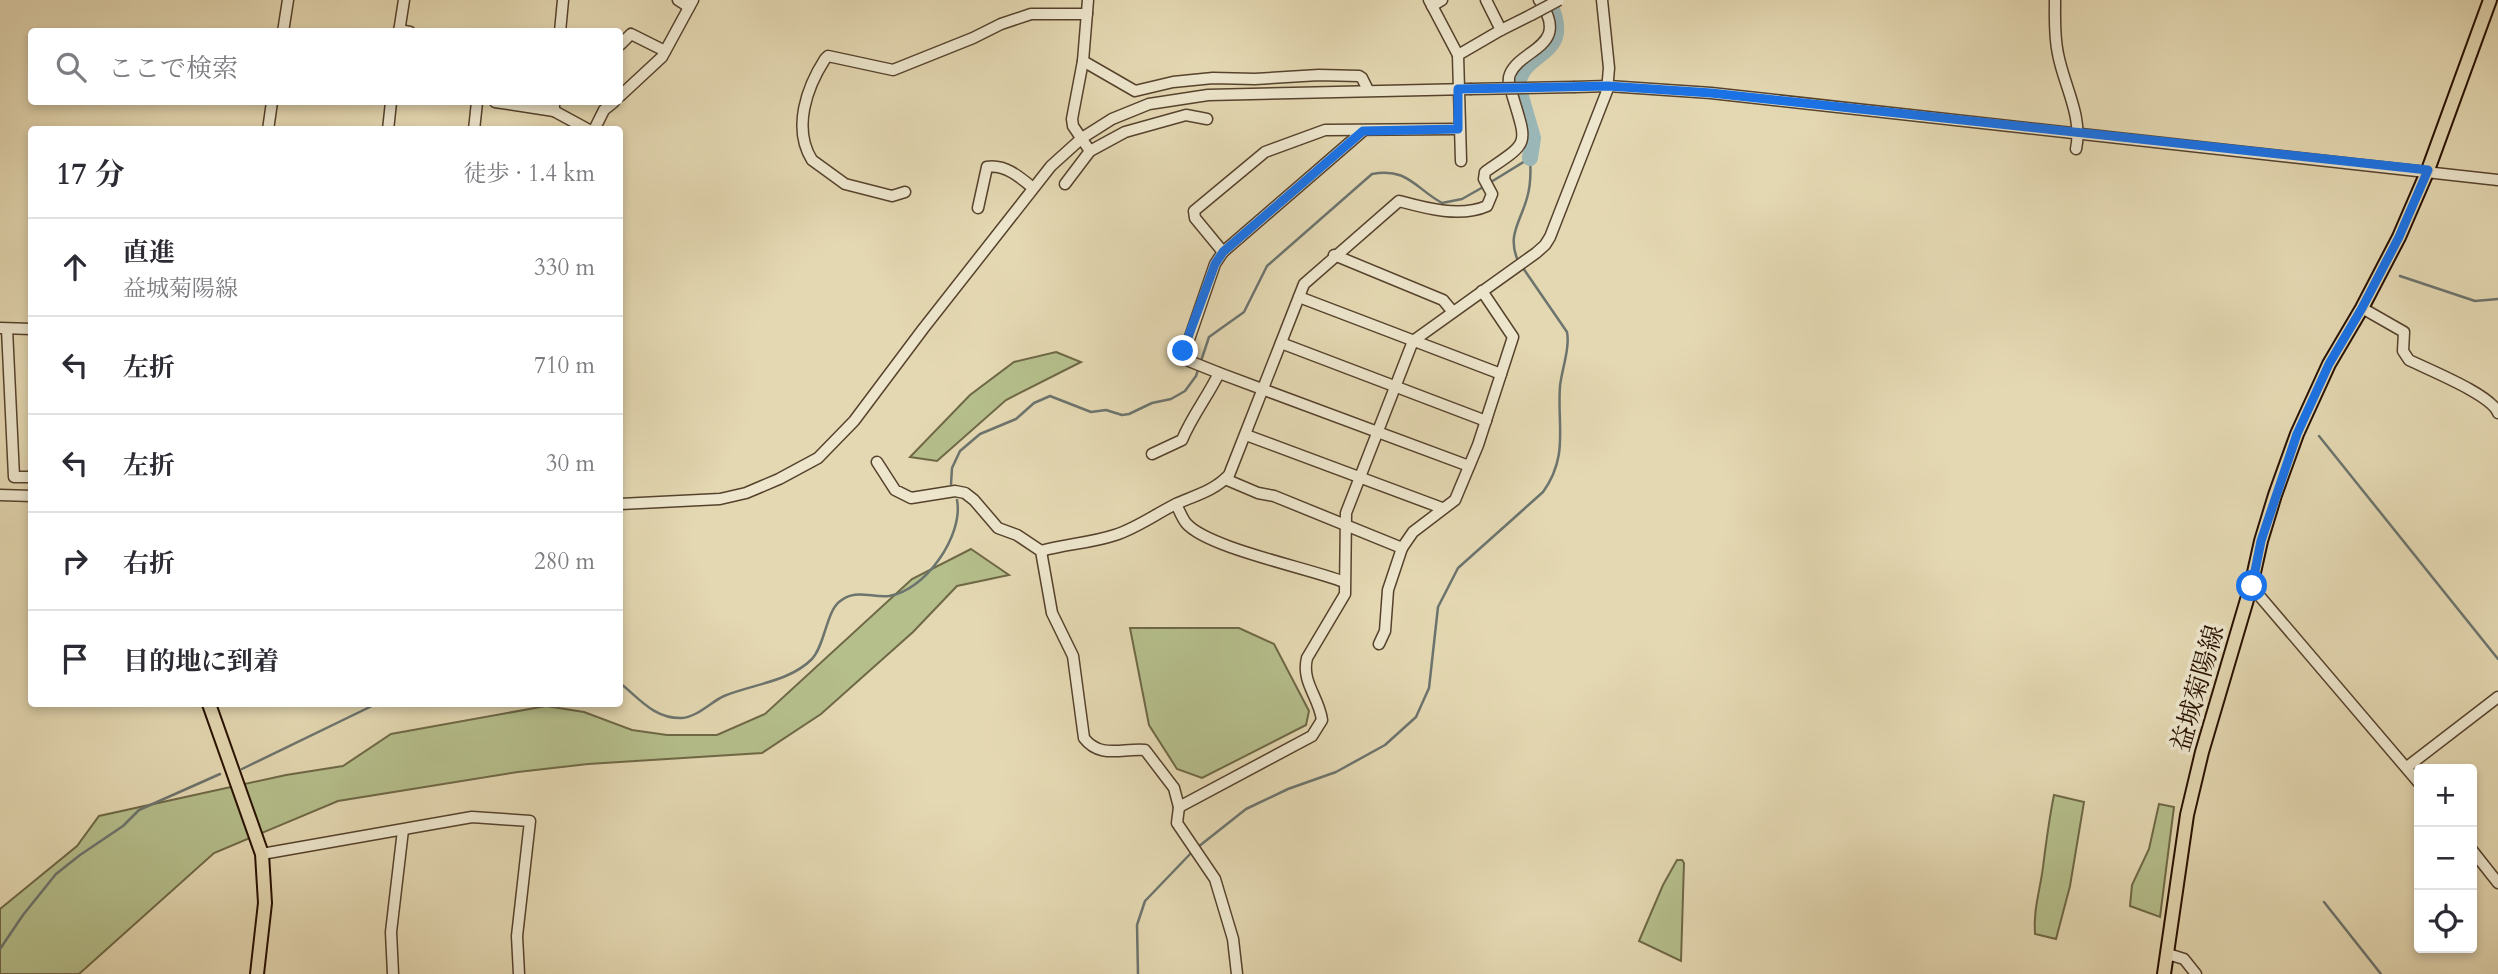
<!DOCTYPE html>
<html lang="ja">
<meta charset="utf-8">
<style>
:root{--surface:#fff;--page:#f7f7f7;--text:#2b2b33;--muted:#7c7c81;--line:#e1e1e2}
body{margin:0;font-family:Cardo,"Noto Serif JP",serif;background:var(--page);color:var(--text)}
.controls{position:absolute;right:21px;bottom:21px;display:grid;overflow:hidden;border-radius:7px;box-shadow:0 4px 10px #0003}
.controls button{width:63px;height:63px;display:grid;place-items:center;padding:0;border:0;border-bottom:2px solid var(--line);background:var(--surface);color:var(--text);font:35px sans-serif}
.stop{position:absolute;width:21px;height:21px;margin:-16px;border:5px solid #1a73e8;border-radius:50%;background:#fff}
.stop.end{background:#1a73e8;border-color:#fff;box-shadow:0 2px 7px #0008}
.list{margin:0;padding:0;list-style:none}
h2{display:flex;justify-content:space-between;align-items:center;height:91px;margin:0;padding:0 28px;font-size:30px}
h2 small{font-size:23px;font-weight:400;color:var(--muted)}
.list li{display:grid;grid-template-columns:46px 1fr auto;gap:21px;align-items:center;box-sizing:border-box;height:98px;padding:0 28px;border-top:2px solid var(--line)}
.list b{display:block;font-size:26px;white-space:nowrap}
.list p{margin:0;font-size:23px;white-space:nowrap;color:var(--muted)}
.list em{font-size:23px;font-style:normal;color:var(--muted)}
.icon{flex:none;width:38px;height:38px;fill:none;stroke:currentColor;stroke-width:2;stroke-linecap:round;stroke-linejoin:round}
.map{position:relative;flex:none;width:2498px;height:974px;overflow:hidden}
.search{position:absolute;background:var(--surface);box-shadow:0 4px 10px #0003;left:28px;top:28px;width:595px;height:77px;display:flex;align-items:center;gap:18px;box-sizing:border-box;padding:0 24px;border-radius:7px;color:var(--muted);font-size:26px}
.panel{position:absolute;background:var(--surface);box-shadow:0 4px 10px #0003;left:28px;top:126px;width:595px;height:581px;border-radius:7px}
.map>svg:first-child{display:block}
.green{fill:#b5bf8c;stroke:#6e6846;stroke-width:2}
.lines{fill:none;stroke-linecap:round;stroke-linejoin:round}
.stream{stroke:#6c746e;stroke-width:2.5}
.river{stroke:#9ab7b7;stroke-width:16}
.minor-casing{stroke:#56422c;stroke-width:13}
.major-casing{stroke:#271000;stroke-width:16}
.minor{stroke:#ede6cd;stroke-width:10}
.major{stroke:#e4d8b2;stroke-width:12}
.minor-bridge-casing{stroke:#56422c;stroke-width:13;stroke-linecap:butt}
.minor-bridge{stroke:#ede6cd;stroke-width:10}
.route{stroke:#1a73e8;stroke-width:9}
.labels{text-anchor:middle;stroke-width:7;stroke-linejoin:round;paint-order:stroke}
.street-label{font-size:26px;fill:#271000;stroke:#ede6cd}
</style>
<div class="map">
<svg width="2498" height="974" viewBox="0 0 2498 974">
<rect width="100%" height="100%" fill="#e4d8b2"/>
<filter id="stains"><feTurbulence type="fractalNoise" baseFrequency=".00286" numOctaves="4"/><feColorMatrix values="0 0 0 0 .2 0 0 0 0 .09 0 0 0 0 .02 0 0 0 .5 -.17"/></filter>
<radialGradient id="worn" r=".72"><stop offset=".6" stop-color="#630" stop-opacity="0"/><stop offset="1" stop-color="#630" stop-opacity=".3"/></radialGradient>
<g class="green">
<path d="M 1056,352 L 1081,362 L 1006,400 L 937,461 L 910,457 L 970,395 L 1014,362 Z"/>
<path d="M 971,549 L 1009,575 L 957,586 L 913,632 L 821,714 L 762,753 L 588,764 L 518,772 L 338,801 L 214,853 L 79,974 L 0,974 L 0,909 L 77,846 L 99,816 L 286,775 L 343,766 L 391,734 L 546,706 L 584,712 L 632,730 L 667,735 L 717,735 L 765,714 L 912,579 Z"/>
<path d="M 1130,628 L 1239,628 L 1274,644 L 1309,711 L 1306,725 L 1202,778 L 1177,769 L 1149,725 Z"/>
<path d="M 2054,795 L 2084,802 L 2070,886 L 2056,939 L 2035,934 C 2033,910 2040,891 2043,867 C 2046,843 2049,819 2054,795 Z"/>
<path d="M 2159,804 L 2174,807 L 2160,917 L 2130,906 L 2132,885 L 2149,849 Z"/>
<path d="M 1677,860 L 1682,860 L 1684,863 L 1681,961 L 1639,941 L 1663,885 Z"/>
</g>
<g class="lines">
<g class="stream">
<path d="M 1491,182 L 1530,158 C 1531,172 1531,185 1527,198 C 1520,223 1506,236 1519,263"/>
<path d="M 2400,276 L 2475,301 L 2498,299"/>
<path d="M 2319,436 L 2498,659"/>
<path d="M 951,484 L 952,468 L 960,451 L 980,434 L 1016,419 L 1034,403 L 1050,396 L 1091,412 L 1106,410 L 1122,415 L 1129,414 L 1152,403 L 1171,399 L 1185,391 L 1196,376 L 1209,337 L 1244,312 L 1267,266 L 1372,174 C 1407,167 1415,188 1442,203 L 1462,199 L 1485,186"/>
<path d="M 620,683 C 639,698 654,719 682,718 C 697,717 711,702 724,696 C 753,684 789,682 812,659 C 825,645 826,613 839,602 C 855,588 871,598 889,596 C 925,591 964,535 957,500"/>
<path d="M 242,769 L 376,704"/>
<path d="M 1198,847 L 1246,809 L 1288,789 L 1336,772 L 1385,745 L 1416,717 L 1429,688 L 1438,607 L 1458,568 L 1543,492 C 1569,456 1557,426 1560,386 C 1562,369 1570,348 1567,332 L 1523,268"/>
<path d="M 2324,902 L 2381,974"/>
<path d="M 0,949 L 23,915 L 56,874 L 80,855 L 123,826 L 139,810 L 220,774"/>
<path d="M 1138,974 L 1137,925 L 1145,901 L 1193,851"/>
</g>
<path class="river" d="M 1530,158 L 1533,138 L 1518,86 C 1521,48 1577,59 1548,0"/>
<defs>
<g id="minor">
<path d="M 678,0 L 689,7"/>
<path d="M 1088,0 L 1083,61 L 1072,119 L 1073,126 L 1090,151"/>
<path d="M 1429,0 L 1458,55"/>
<path d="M 1486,0 L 1501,30"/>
<path d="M 2055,0 C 2055,18 2054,36 2058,54 C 2064,86 2083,116 2076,149"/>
<path d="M 1432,6 L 1442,0"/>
<path d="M 399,30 L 410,32"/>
<path d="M 283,32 L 288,0"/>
<path d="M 399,32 L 404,0"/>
<path d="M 560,32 L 563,0"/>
<path d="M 620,45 L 631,34 L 665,51"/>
<path d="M 1083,61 L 1135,91 L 1173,82 L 1213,78 L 1255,79 L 1319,75 L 1359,76 L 1362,78 L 1368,90"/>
<path d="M 1575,87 L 1608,86 L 1711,93 L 2498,180"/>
<path d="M 620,96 L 662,57 L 693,0"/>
<path d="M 495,102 L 554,111"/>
<path d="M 554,102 L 554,111 L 589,130"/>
<path d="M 268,130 L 272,102"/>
<path d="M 388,130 L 391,102"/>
<path d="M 474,130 L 477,102"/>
<path d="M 594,130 L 604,110 L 614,102"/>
<path d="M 1363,131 L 1223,252 L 1215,264 L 1184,354 L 1189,361 L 1219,373 L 1469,466"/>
<path d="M 1461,161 L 1458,55 L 1501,30 L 1531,15"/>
<path d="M 1065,184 L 1090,151 L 1125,132 L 1186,115 L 1207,119"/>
<path d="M 905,192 L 892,196 L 845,184 L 812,160 C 792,128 807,87 825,59 L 828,56 L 893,70 L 973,38 L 1001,24 L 1031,14 L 1087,14"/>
<path d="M 978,208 L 987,167 C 1005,164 1020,177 1033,188"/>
<path d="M 1223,252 L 1195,218 L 1194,211 L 1265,152 L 1325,130 L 1458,129"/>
<path d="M 1334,255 L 1443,300 L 1453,312"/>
<path d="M 1299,297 L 1501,374"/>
<path d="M 2362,308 L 2404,332 L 2403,351 L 2409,360 C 2429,370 2492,395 2498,413"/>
<path d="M 0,328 L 32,329"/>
<path d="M 7,329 L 14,477 L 32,477"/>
<path d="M 1281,343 L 1486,421"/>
<path d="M 1246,435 L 1442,508"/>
<path d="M 1152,454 L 1182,440 C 1192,416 1208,396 1219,373"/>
<path d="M 877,462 L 895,490 L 911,498 L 955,491 L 965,493 L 974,500 L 998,528 L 1017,535 L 1041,551 L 1052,613 L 1073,656 L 1084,738 C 1100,759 1122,748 1145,750 L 1174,788 L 1179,807 L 1177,823 L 1215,879 L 1233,939 L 1237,974"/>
<path d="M 1225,479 L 1258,493 L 1274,496 L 1402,548"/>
<path d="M 0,495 L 32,496"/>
<path d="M 620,504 L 720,499 L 746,493 L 779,479 L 818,458 L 854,421 L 923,329 L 1051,166 L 1082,138 L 1112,119 L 1149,104 L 1208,95 L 1470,89"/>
<path d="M 1176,504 C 1179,510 1182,518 1186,523 C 1207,548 1309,568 1344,582"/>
<path d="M 1041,551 C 1066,544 1091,543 1115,535 C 1137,528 1157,513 1178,503 C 1197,495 1215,490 1229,475 L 1304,284 L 1399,201 C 1425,208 1460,218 1487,206 L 1492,194 L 1484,179 L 1485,172 C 1530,141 1528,147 1512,94 C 1510,88 1507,81 1510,74 C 1521,48 1572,47 1539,0"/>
<path d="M 2251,586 L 2419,783"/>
<path d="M 1379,644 L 1385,631 L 1388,590 L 1402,548 L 1413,532 L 1455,500 L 1478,445 L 1513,337 L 1482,291"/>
<path d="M 2407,767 L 2498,697"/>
<path d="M 1179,807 L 1312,736 L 1322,720 C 1319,697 1301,682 1307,658 L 1345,594 L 1346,513 L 1413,341 L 1536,253 L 1545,245 L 1550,237 L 1607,91 L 1609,68 L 1602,0"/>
<path d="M 2472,850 L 2498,883"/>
<path d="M 262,854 L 472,817 L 530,821 L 517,936 L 519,974"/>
<path d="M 2168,954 L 2184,959 L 2196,974"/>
<path d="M 393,974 L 391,932 L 403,830"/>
</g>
<g id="major">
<path d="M 209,704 L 262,854 L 265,903 L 257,974"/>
<path d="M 2164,974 L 2187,815 L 2202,752 L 2251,586 L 2261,541 L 2275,495 L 2297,434 L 2329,364 L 2362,308 L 2399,237 L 2428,170 L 2490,0"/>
</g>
</defs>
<use href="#minor" class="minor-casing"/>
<use href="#major" class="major-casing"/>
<use href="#minor" class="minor"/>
<use href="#major" class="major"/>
<defs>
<g id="minor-bridge">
<path d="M 1531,15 L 1559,0"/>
<path d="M 1470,89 L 1575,87"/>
</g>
</defs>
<use href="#minor-bridge" class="minor-bridge-casing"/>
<use href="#minor-bridge" class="minor-bridge"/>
</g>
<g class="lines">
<path class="route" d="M 1183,351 L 1215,264 L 1223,252 L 1363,131 L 1458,129 L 1458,89 L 1608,86 L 1711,93 L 2428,170 L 2399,237 L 2362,308 L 2329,364 L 2297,434 L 2261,541 L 2252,586"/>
</g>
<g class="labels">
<g class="street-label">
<text transform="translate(2197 688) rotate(-74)" y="9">益城菊陽線</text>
</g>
</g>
<rect width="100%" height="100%" filter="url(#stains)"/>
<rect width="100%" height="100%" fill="url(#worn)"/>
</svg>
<div class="controls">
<button>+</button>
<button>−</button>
<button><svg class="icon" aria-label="locate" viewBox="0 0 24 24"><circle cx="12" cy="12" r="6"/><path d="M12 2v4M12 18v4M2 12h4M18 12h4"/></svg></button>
</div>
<div class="stop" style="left:2252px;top:586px"></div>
<div class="stop end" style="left:1183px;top:351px"></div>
<div class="search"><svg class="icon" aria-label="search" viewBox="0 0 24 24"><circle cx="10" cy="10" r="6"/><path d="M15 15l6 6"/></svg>ここで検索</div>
<section class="panel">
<h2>17 分<small>徒歩 · 1.4 km</small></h2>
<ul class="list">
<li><svg class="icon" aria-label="ahead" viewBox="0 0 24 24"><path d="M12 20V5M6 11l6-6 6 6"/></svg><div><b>直進</b><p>益城菊陽線</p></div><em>330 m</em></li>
<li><svg class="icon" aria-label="left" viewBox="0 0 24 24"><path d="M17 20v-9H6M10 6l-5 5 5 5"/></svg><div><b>左折</b></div><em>710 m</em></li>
<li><svg class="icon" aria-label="left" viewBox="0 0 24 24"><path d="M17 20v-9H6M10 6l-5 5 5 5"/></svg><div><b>左折</b></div><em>30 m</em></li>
<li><svg class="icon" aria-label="right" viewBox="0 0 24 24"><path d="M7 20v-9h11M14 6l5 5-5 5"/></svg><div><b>右折</b></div><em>280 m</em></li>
<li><svg class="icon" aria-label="arrive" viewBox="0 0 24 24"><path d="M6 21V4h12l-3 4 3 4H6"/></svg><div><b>目的地に到着</b></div></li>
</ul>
</section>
</div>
